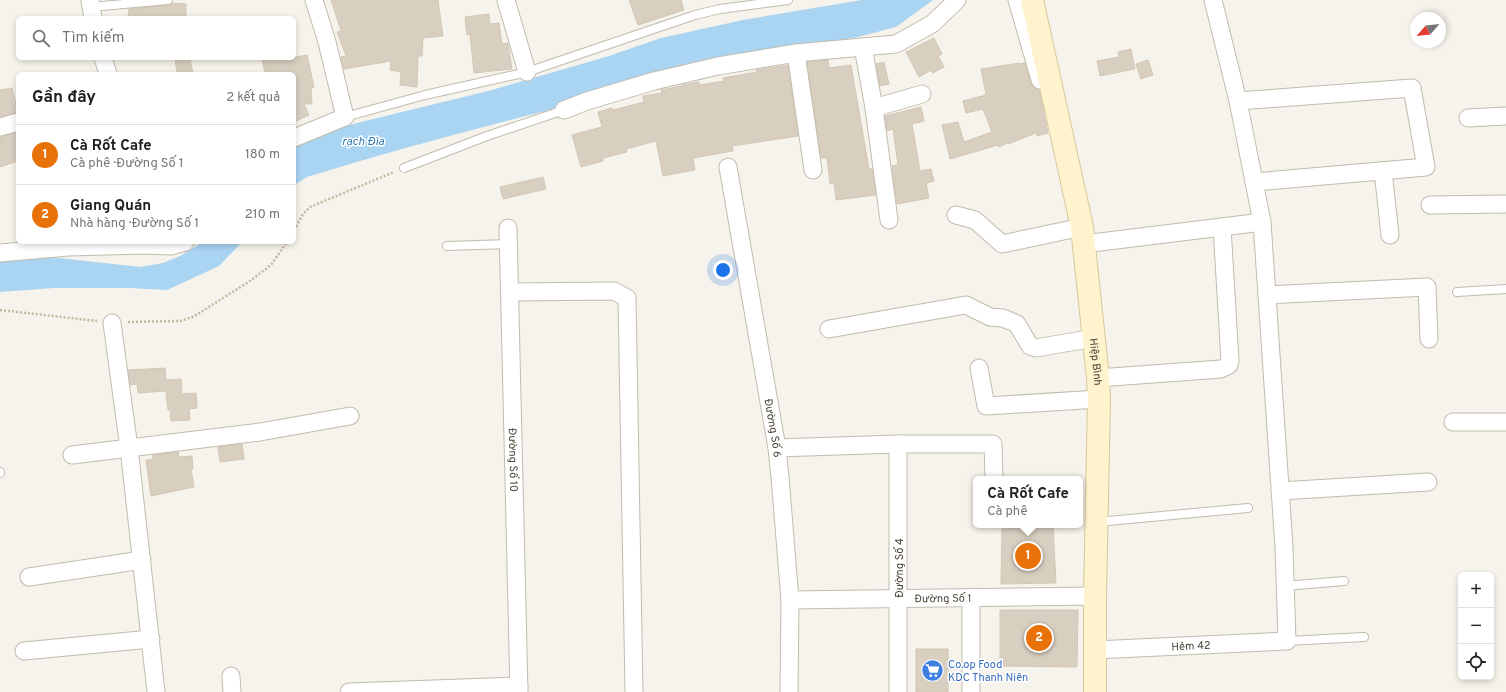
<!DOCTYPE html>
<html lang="vi">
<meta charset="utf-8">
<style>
:root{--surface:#fff;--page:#f6f6f6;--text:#202124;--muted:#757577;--line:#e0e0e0;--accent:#fc3f1d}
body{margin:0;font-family:Overpass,sans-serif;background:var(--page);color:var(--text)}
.controls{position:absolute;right:12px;bottom:12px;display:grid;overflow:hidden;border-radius:6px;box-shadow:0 2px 6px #0003}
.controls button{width:36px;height:36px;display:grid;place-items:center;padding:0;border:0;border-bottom:1px solid var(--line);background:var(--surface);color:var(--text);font:20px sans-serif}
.compass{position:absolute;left:1410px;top:12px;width:36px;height:36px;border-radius:50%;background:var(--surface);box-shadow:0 2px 6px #0003;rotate:242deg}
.you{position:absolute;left:723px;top:270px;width:14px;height:14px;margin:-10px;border:3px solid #fff;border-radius:50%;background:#1a73e8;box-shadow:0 0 0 6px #1a73e833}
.badge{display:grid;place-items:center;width:26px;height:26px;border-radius:50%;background:var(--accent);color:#fff;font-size:13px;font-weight:700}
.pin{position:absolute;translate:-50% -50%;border:2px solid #fff;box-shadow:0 1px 4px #0006}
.popup{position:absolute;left:973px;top:476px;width:110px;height:52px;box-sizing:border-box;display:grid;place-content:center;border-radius:6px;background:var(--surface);filter:drop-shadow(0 1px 3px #0005);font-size:13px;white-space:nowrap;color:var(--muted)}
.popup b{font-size:15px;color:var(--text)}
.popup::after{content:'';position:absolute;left:50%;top:100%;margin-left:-8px;border:8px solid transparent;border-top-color:var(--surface)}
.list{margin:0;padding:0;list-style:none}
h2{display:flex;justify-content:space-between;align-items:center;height:52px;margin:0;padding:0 16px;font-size:17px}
h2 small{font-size:13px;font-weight:400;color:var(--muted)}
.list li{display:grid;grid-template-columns:26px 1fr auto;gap:12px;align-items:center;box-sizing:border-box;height:60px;padding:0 16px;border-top:1px solid var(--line)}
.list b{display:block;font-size:15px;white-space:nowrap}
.list p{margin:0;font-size:13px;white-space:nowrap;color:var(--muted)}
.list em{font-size:13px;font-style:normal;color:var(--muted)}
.icon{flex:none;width:22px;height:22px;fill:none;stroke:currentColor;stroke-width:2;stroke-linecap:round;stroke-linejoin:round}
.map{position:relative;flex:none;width:1506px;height:692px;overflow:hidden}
.search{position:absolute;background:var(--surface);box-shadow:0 2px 6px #0003;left:16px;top:16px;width:280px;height:44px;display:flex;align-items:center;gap:10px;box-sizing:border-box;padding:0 14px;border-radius:6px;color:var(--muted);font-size:15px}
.panel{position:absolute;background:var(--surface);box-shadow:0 2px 6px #0003;left:16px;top:72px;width:280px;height:172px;border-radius:6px}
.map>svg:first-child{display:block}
.water{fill:#a9d4f2}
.building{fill:#d8cfc1;stroke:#d3c7b4}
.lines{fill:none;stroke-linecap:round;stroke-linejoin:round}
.lane-casing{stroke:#c2bbae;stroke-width:10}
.street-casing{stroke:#c2bbae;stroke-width:19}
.secondary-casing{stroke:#d6c79b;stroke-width:24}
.path{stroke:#c4b79f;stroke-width:2.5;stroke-dasharray:2 2;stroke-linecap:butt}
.lane{stroke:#fff;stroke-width:8}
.street{stroke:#fff;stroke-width:17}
.secondary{stroke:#fff3cd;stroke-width:22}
.labels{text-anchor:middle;stroke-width:3;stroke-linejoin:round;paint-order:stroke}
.street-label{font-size:11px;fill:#4b4439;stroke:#fff}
.shop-label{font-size:11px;fill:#366cbe;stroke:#fff;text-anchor:start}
.water-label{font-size:12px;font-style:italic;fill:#2e7ab2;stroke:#fff}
</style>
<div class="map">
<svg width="1506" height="692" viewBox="0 0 1506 692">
<rect width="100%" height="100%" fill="#f6f3ec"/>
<g class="water">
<path d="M 862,0 L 933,0 L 896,27 L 858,37 L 820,43 C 649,86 476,125 307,177 L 294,185 L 294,146 L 314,138 L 353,124 L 488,91 L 609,56 L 661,38 L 743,20 Z"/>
<path d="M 203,242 L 242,242 L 219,266 L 167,290 L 130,288 L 54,288 L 0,292 L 0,261 L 25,257 L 59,258 L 140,267 L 163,263 L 180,256 Z"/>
</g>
<g class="building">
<path d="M 331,0 L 438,0 L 443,36 L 423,38 L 422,56 L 418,56 L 417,87 L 400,85 L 401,72 L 390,70 L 391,61 L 344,69 L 341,57 L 346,56 L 337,32 L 341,31 Z"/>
<path d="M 629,0 L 681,0 L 684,10 L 638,25 Z"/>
<path d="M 172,3 L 186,4 L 186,18 L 128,18 L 129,9 L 168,5 Z"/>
<path d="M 489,14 L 490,24 L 499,23 L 502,44 L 508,43 L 512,69 L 474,73 L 470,34 L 467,35 L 465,17 Z"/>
<path d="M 934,38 L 942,54 L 938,56 L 944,67 L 933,73 L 931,70 L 919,77 L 906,52 Z"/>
<path d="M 1131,49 L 1135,69 L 1100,76 L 1097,61 L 1119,57 L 1118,52 Z"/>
<path d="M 307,55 L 314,87 L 311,88 L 312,104 L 304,104 L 309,115 L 294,122 L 294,74 L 265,74 L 262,58 L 280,58 L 281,60 Z"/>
<path d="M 175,58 L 190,58 L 193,74 L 177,74 Z"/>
<path d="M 828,60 L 829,68 L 851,65 L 869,169 L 872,169 L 876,195 L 836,200 L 834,183 L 830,184 L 827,158 L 821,158 L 807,62 Z"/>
<path d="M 1148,60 L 1153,75 L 1141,79 L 1136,64 Z"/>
<path d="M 884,62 L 889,84 L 880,86 L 876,64 Z"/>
<path d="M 1019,63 L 1019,64 L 1025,63 L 1031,83 L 1033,87 L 1039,90 L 1048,133 L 1037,136 L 1036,133 L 1008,144 L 1008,143 L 998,147 L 998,145 L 950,159 L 942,125 L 958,122 L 964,142 L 992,132 L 983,109 L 966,113 L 963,101 L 986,95 L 981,69 Z"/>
<path d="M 788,65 L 798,136 L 732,146 L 733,151 L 693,158 L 695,170 L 663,176 L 656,141 L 626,149 L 627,152 L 603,158 L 603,161 L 581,167 L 572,135 L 602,127 L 598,112 L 612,108 L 613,110 L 644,102 L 643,96 L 662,93 L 661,90 L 682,86 L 682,85 L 699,82 L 699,85 L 724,81 L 723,78 L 757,72 L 756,70 Z"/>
<path d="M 12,88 L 18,112 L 0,117 L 0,90 Z"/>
<path d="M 921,107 L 924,121 L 912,124 L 920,171 L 931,169 L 934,181 L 926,183 L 929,198 L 897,204 L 892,166 L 898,165 L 893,129 L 887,131 L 885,116 Z"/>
<path d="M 18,132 L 18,161 L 0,167 L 0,137 Z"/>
<path d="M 543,177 L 546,189 L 503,199 L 500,187 Z"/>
<path d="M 165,368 L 166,380 L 181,379 L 182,394 L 196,393 L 197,408 L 189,409 L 190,420 L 171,421 L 170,410 L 168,410 L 166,391 L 138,393 L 137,384 L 130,385 L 128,370 Z"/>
<path d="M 242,444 L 244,459 L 220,462 L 218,447 Z"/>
<path d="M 178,452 L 179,457 L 192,456 L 193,469 L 191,469 L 194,487 L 151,496 L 146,460 L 153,459 L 153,455 Z"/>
<path d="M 1053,526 L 1056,583 L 1001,584 L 1002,529 Z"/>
<path d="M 1000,610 L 1078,610 L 1077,667 L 1000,666 Z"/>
<rect x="916" y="649" width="32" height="43"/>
</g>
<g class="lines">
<defs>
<g id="lane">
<path d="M 91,7 L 168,0"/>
<path d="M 345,117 L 425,95 L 527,72 L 695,15 L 720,9 L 788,0"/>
<path d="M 404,168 L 487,136 L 564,110"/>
<path d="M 447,246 L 509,244"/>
<path d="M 1457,292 L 1506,289"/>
<path d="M 0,473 L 0,472"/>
<path d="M 1097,522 L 1248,508"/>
<path d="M 1285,586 L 1344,581"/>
<path d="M 1287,641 L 1364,637"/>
</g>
<g id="street">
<path d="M 90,0 L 93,18"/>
<path d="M 506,0 L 527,72"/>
<path d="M 1017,0 L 1040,80"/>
<path d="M 863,47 L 874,108 L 889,220"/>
<path d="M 796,53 L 813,170"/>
<path d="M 103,58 L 108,74"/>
<path d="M 1238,101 L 1412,88 L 1426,167 L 1254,182"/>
<path d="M 874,108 L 922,94"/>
<path d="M 564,110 L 587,101 L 654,81 L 718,66 L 796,53 L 896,44 L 932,24 L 957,0"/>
<path d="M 1468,118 L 1506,116"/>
<path d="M 0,127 L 18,122"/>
<path d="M 294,138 L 345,117 L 327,42 L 314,0"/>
<path id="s1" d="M 728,167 L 777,448 L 780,477 L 790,600 L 789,692"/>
<path d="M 1383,171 L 1390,235"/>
<path d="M 1430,205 L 1506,204"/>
<path d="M 956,215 L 975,220 L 1002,244 L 1082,227"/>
<path id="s2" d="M 508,228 L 519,692"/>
<path d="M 1084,244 L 1262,222"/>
<path d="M 0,253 L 68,247 L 144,245 L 171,246 L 185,242"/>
<path d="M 511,292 L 614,291 L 627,298 L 634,692"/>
<path d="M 1267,295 L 1427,287 L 1429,339"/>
<path d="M 112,323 L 129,448 L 156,692"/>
<path d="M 829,329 L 966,305 L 990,317 L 1003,318 L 1017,324 L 1030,346 L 1036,348 L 1094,338"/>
<path d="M 979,368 L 986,406 L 1099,399"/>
<path d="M 1098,378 L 1221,369 L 1229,365 L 1230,361 L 1222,227"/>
<path d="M 1453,422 L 1506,422"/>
<path d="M 898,444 L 898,692"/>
<path d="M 777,448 L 898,444 L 993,444 L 994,479"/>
<path d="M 72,455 L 260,432 L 350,416"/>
<path d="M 1280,491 L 1428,482"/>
<path d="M 29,577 L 142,560"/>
<path id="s3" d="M 790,600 L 1095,596"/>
<path id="s4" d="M 1095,650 L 1287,641 L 1284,547 L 1262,222 L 1238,101 L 1213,0"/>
<path d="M 24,651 L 151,639"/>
<path d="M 231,676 L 232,692"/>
<path d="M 349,692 L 519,686"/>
<path d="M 971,692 L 971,597"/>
</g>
<g id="secondary">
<path id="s5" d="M 1032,0 L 1082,227 L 1098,378 L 1099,399 L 1095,596 L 1095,692"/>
</g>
</defs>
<use href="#lane" class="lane-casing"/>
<use href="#street" class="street-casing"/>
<use href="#secondary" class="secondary-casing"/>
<g class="path">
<path d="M 294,230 L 303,214 L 310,207 L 394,172"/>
<path d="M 0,310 L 97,321"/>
<path d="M 128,322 L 180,321 L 193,317 L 250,281 L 271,265 L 287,242"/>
</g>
<use href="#lane" class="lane"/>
<use href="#street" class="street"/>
<use href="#secondary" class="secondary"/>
</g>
<defs>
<symbol id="supermarket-disc" viewBox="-11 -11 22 22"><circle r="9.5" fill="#3f7fe0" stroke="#fff"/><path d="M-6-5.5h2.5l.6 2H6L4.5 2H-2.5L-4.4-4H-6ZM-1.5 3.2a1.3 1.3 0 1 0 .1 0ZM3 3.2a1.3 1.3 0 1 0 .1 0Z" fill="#fff"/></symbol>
</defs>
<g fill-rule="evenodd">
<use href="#supermarket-disc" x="920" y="658" width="25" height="25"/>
</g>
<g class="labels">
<g class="street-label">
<text dy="4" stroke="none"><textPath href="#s5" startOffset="368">Hiệp Bình</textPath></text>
<text dy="4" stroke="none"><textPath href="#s1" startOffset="265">Đường Số 6</textPath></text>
<text dy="4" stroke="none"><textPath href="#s2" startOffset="232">Đường Số 10</textPath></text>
<text transform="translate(899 568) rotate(-90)" y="4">Đường Số 4</text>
<text dy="4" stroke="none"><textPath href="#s3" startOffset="153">Đường Số 1</textPath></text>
<text dy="4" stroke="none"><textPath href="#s4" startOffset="96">Hẻm 42</textPath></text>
</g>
<g class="shop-label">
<text x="948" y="668">Co.op Food<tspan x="948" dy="13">KDC Thanh Niên</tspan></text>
</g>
<g class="water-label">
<text x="363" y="145">rạch Đìa</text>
</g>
</g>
</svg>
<div class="controls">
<button>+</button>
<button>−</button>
<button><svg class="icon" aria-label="locate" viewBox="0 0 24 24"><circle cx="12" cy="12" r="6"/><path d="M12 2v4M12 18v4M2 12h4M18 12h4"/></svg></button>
</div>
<svg class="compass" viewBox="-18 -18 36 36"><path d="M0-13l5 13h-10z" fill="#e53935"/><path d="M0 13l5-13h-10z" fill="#757577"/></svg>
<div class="you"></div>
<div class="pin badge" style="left:1028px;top:556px;background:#e8710a">1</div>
<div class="popup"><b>Cà Rốt Cafe</b>Cà phê</div>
<div class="pin badge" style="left:1039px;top:638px;background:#e8710a">2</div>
<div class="search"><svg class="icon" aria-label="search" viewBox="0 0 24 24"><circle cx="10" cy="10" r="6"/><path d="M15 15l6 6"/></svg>Tìm kiếm</div>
<section class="panel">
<h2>Gần đây<small>2 kết quả</small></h2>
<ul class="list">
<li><span class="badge" style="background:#e8710a">1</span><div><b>Cà Rốt Cafe</b><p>Cà phê · Đường Số 1</p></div><em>180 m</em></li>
<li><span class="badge" style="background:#e8710a">2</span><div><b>Giang Quán</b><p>Nhà hàng · Đường Số 1</p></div><em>210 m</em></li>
</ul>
</section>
</div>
